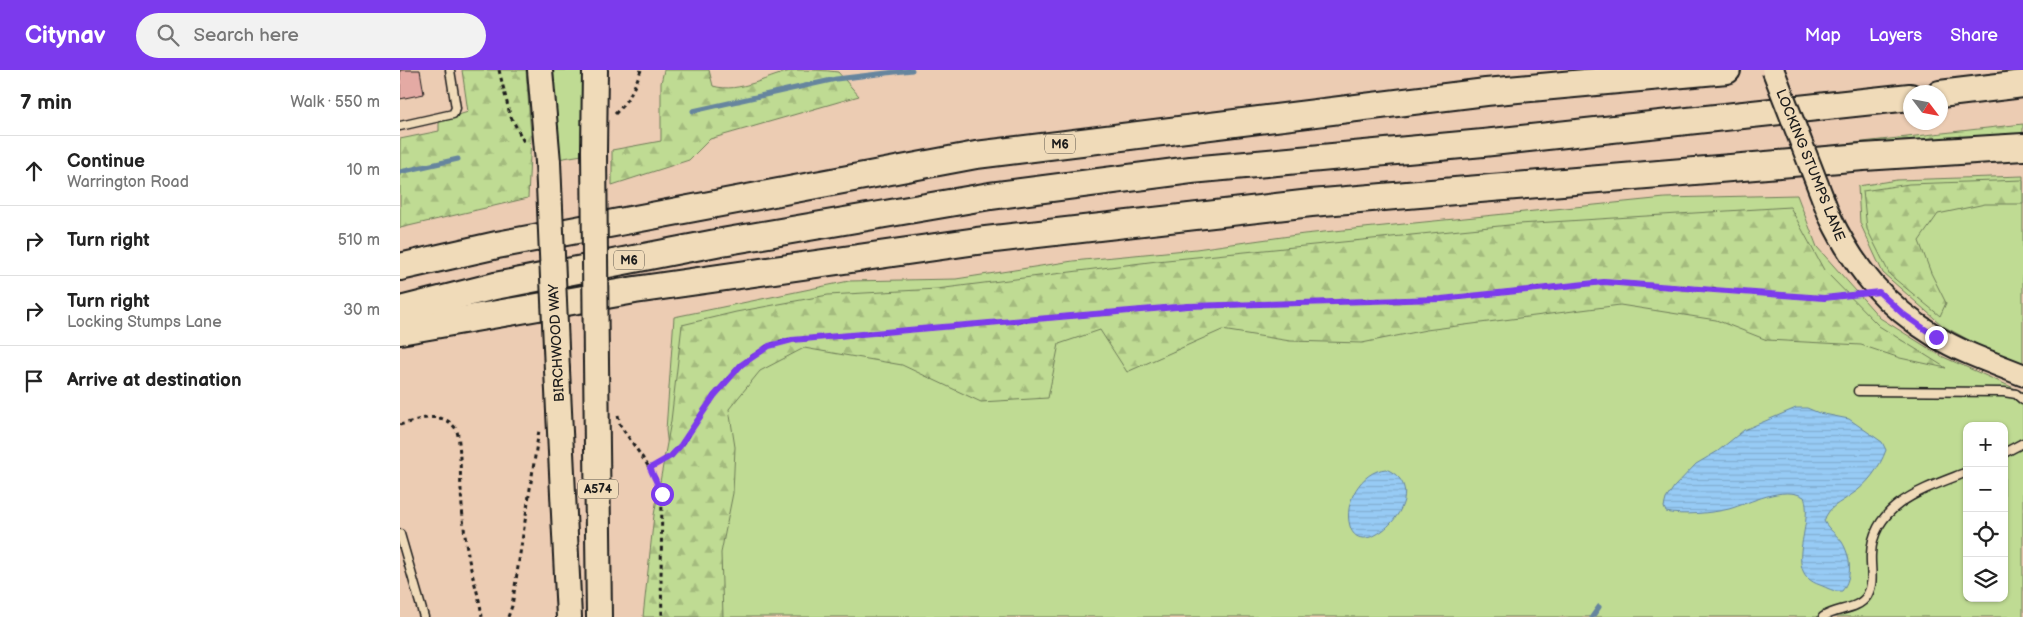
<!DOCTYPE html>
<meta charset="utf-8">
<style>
:root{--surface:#fff;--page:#f2f2f2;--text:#222;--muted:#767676;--line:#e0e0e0;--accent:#7c3aed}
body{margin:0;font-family:"Balsamiq Sans",sans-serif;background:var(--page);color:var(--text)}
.controls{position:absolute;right:15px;bottom:15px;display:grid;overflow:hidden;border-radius:10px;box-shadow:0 1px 4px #0004}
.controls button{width:45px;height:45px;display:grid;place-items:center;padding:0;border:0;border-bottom:1px solid var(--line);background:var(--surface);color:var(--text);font:25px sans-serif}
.compass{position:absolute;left:1503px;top:15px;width:45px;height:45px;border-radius:50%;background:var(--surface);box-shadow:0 1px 4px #0004;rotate:122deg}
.stop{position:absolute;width:15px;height:15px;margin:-11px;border:4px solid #7c3aed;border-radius:50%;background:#fff}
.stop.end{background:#7c3aed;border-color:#fff;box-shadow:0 1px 5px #0008}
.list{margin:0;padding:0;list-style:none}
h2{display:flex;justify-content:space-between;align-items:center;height:65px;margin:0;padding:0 20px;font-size:21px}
h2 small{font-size:16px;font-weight:400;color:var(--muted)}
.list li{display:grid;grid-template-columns:32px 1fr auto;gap:15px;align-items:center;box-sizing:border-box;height:70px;padding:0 20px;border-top:1px solid var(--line)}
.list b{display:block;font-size:19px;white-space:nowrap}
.list p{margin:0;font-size:16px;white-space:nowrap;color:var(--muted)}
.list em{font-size:16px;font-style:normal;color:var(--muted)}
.icon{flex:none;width:28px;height:28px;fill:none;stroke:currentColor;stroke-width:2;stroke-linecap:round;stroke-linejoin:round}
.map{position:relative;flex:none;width:1623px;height:547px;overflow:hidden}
header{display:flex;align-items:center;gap:30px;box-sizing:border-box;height:70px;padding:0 25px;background:var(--accent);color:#fff}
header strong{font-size:24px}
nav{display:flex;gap:28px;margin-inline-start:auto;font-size:18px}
.search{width:350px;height:45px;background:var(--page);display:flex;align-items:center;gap:12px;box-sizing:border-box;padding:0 18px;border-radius:28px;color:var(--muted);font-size:19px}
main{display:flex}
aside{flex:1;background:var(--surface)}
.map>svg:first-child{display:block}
.grass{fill:#bfdb93;stroke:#6e7c58;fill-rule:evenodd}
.forest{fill:url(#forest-firs);stroke:#6e7c58}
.water{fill:url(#water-rules);stroke:#66859e}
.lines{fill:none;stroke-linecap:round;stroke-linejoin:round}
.stream{stroke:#66859e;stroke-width:5}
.building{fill:#e4aaa4;stroke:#1c1c1c}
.lane-casing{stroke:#1c1c1c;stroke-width:11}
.secondary-casing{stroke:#1c1c1c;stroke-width:25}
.primary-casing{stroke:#1c1c1c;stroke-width:28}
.highway-casing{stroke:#1c1c1c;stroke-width:30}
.path{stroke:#1c1c1c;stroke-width:3;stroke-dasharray:4 4;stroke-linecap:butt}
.lane{stroke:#f0dbb9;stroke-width:8}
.secondary{stroke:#f0dbb9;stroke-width:21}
.primary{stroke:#f0dbb9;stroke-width:24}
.highway{stroke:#f0dbb9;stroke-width:26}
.secondary-bridge-casing{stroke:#1c1c1c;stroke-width:25;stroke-linecap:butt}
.primary-bridge-casing{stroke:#1c1c1c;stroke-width:28;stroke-linecap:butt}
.secondary-bridge{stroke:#f0dbb9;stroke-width:21}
.primary-bridge{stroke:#f0dbb9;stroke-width:24}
.route{stroke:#7c3aed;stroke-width:6}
.labels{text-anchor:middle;stroke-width:4;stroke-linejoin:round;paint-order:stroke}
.shield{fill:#f0dbb9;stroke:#5c554b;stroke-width:1}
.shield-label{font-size:12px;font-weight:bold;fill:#1c1c1c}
.street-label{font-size:14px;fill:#1c1c1c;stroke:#f0dbb9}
</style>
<header>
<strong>Citynav</strong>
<div class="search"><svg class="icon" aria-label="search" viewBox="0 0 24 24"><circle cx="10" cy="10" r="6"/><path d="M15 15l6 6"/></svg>Search here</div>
<nav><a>Map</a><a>Layers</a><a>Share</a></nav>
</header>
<main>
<aside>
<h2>7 min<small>Walk · 550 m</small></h2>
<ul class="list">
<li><svg class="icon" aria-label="ahead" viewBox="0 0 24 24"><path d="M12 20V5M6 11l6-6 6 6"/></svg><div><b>Continue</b><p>Warrington Road</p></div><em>10 m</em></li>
<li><svg class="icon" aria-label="right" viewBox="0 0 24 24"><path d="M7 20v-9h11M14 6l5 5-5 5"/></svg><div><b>Turn right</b></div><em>510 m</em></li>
<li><svg class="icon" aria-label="right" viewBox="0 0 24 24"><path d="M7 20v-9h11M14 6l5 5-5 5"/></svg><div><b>Turn right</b><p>Locking Stumps Lane</p></div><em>30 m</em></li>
<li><svg class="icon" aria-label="arrive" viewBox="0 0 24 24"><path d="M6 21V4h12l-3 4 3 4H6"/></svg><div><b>Arrive at destination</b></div></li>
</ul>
</aside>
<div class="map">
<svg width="1623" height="547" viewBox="0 0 1623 547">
<defs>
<pattern id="forest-firs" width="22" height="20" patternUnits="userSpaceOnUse" patternTransform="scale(1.25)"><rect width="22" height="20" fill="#bfdb93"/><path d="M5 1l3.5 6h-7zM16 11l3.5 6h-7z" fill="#a4bb7e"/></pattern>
<pattern id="water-rules" width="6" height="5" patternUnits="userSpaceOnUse" patternTransform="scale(1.25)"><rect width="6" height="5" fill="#97cbf5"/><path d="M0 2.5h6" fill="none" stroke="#82aed1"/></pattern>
</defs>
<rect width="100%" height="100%" fill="#ecccb3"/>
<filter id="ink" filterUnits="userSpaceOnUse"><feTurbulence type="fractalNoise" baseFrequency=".02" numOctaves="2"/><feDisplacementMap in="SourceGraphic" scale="10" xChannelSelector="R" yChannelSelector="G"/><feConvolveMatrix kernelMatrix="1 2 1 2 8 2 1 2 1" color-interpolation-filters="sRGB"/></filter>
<g filter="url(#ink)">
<g class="grass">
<path d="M 152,0 L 184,0 L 182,85 L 158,89 Z"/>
<path d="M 1623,106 L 1623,295 L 1595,284 L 1543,256 L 1483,203 L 1460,153 L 1458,116 L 1497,110 Z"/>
<path d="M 1397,125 L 1417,177 L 1480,248 L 1541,286 L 1623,322 L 1623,547 L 262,547 L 276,444 L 266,360 L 274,247 L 449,211 L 556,209 L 673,191 L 796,179 L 904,164 L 1265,128 ZM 1567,356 L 1604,356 L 1604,528 L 1567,528 Z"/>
</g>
<g class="forest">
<path d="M 62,0 L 126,0 L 131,65 L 128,128 L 0,158 L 0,69 L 39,61 L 39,51 L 68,42 Z"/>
<path d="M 264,0 L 309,0 L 313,16 C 340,24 369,5 395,0 C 409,0 425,0 438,2 L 459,26 L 310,69 L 289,90 L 212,115 L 212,80 L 261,71 L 261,13 Z"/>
<path d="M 1623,54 L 1623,66 L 1427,76 Z"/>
<path d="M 1623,110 L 1623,134 L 1585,134 L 1538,144 L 1519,171 L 1531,203 L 1546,233 L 1540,246 L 1490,205 L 1467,159 L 1463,121 L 1509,114 Z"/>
<path d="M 1390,137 L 1424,200 L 1479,256 L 1546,298 L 1500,288 L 1461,275 L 1367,270 L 1316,250 L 1220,235 L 1026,260 L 962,273 L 890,271 L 822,260 L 727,302 L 700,260 L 659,274 L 648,328 L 581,332 L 502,295 L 404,278 L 360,301 L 329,339 L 335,377 L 333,423 L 321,483 L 323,547 L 243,547 L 254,445 L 271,351 L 282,255 L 336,242 L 428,225 L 537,219 L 757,191 L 1119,154 Z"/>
</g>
<g class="water">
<path d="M 1396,338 L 1407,338 L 1419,343 L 1449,349 L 1482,372 L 1486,380 C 1480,397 1467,415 1451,425 C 1439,434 1429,436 1424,451 C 1429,460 1436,464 1442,472 C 1451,487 1453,507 1442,521 C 1433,522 1428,518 1420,515 C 1381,502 1415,456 1404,427 C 1383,415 1350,433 1329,439 C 1312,443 1282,446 1266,442 L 1264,437 L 1266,429 L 1274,417 L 1296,394 L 1318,381 L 1344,360 Z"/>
<path d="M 986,399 C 1040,422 961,497 950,456 C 943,433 961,401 986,399 Z"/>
</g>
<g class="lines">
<g class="stream">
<path d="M 293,41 L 436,9 L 512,0"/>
<path d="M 0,102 L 58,89"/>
<path d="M 1192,547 L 1199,537"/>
</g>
</g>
<path class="building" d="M 0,0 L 20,0 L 24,24 L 0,29 Z"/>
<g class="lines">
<defs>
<g id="lane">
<path d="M 0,56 L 53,44 L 56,38 L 50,0"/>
<path d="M 1458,321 L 1604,322 L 1616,324 L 1623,330"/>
<path d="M 1604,383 L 1623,373"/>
<path d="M 0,464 L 24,547"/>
<path d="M 1423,547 C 1436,538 1458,540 1467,526 C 1475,512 1470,499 1471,484 C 1473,433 1527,418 1567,402"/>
</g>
<path id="secondary" d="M 1430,147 C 1455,199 1486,236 1535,266 C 1562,283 1594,293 1623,305"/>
<g id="primary">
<path d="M 140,0 L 148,92"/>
<path d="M 194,82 L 195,0"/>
<path d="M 196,292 L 199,547"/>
<path d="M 157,300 L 169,547"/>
</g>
<g id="highway">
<path d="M 1540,24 L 1623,14"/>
<path d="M 0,197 L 97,175 L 576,85 L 1086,22 L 1327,0"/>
<path d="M 0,240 L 95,216 L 316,173 L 590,126 L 791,100 L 1083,73 L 1510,27"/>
<path d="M 0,261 L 235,220 L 577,171 L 911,133 L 1463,87 L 1623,77"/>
</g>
</defs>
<use href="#lane" class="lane-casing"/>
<use href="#secondary" class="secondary-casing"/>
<use href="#primary" class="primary-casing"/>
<use href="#highway" class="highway-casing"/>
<g class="path">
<path d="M 99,0 L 110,45 L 125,74"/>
<path d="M 215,44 C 229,29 234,19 241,0"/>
<path d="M 218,345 L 220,355 L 253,403 L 262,424 L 261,509 L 262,547"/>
<path d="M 0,355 C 18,350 42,339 56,359 C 61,368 60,407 61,420 C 62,444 65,471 70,495 C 74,513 80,529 82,547"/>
<path d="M 250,398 L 271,386 L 281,375 L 314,326 L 341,295 L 369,275 L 392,270 L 788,236 L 1041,229 L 1204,212 L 1424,228 L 1458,224"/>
<path d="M 108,547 L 112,536 L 139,360"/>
</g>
<use href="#lane" class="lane"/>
<use href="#secondary" class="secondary"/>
<use href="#primary" class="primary"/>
<use href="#highway" class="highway"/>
<defs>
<path id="secondary-bridge" d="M 1373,0 L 1430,147"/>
<g id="primary-bridge">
<path d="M 194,82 L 196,292"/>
<path d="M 148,92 L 157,300"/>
</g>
</defs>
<use href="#secondary-bridge" class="secondary-bridge-casing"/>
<use href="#primary-bridge" class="primary-bridge-casing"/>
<use href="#secondary-bridge" class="secondary-bridge"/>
<use href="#primary-bridge" class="primary-bridge"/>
</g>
</g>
<g class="lines" filter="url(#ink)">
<path class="route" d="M 262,424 L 250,398 L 271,386 L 281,375 L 314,326 L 341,295 L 369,276 L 392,270 L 788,236 L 1041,229 L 1204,212 L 1424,228 L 1479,222 L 1503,244 L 1536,267"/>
</g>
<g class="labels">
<g class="shield">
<rect x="645" y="64.5" width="30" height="19" rx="4"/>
<rect x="214" y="180.5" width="30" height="19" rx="4"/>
<rect x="178" y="409.5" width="40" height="19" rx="4"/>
</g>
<g class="shield-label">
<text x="660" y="78">M6</text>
<text x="229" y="194">M6</text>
<text x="198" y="423">A574</text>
</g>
<g class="street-label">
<text transform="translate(1411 95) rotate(68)" y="5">LOCKING STUMPS LANE</text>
<text transform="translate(156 273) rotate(-93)" y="5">BIRCHWOOD WAY</text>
</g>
</g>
</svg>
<div class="controls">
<button>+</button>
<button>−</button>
<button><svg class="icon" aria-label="locate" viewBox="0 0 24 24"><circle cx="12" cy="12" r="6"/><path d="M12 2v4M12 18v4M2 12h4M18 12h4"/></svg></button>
<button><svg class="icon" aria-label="layers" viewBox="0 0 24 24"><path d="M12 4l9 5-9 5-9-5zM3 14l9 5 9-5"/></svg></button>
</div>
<svg class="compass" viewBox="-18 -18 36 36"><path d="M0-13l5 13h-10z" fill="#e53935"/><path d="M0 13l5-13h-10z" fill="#767676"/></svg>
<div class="stop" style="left:262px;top:424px"></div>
<div class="stop end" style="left:1536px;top:267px"></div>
</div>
</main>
